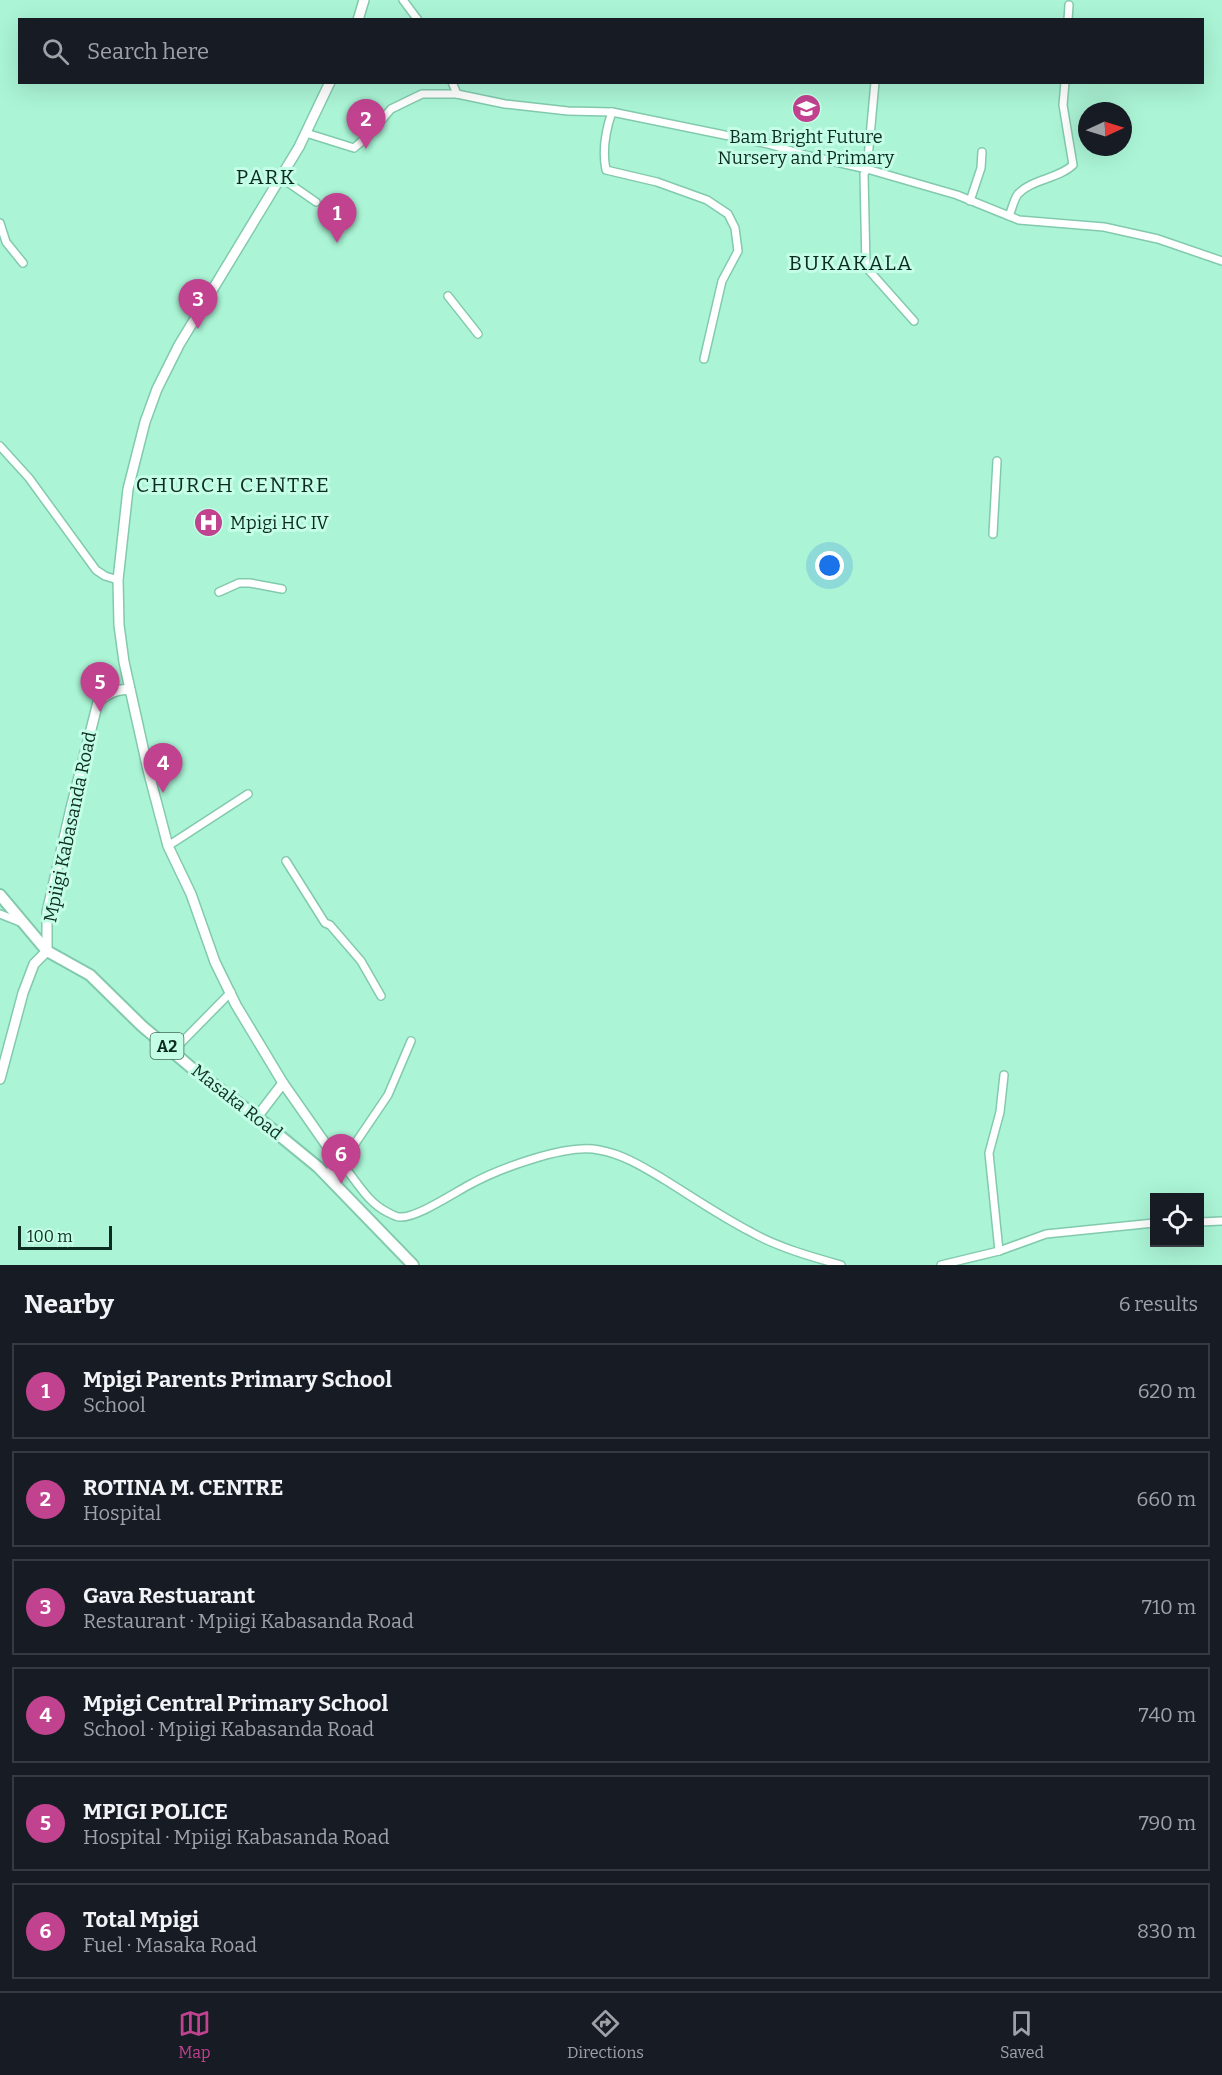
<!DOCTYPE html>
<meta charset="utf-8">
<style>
:root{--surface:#171b24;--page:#20242c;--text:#f1f3f6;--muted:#9ea1a6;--line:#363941;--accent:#c1428f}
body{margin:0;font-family:Bitter,serif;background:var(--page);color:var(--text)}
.controls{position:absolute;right:18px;bottom:18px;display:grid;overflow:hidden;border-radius:0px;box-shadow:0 6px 24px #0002}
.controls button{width:54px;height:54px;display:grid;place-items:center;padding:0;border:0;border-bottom:2px solid var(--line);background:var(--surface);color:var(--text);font:30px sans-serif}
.compass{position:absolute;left:1078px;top:102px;width:54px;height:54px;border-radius:50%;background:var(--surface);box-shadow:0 6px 24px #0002;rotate:86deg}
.scale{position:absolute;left:18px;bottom:15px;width:94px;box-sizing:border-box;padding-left:6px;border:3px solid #0d2c21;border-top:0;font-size:16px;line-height:21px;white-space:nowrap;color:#0d2c21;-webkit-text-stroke:4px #c4fee6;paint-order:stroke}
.you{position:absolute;left:830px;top:566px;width:21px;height:21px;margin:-15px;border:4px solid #fff;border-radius:50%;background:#1a73e8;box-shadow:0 0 0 9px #1a73e833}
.badge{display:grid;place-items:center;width:39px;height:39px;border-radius:50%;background:var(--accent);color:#fff;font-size:20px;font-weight:700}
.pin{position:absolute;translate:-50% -50px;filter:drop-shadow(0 2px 3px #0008)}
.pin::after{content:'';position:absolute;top:32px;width:21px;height:18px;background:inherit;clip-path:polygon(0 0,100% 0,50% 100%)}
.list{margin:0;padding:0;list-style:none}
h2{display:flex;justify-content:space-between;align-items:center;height:78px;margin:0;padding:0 24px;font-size:26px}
h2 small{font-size:20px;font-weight:400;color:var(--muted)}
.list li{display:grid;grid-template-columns:39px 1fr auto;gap:18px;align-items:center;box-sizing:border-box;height:96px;margin:0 12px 12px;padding:0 12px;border:2px solid var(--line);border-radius:0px}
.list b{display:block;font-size:22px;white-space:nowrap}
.list p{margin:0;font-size:20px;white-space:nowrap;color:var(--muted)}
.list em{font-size:20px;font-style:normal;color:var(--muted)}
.icon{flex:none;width:33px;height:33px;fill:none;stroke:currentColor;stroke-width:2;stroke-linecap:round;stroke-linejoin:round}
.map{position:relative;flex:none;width:1222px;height:1265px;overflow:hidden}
.search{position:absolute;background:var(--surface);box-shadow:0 6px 24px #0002;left:18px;right:18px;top:18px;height:66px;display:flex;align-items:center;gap:15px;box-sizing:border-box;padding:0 21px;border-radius:0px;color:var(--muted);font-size:22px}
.sheet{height:726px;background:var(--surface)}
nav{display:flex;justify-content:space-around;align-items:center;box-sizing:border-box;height:84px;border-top:2px solid var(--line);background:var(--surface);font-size:16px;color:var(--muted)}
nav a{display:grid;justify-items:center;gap:3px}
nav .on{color:var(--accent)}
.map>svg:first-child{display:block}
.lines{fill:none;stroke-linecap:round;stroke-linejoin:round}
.street-casing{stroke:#82caad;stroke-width:10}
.secondary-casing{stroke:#82caad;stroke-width:12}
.primary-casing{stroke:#82caad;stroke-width:14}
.street{stroke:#fff;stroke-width:7}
.secondary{stroke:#fff;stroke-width:9}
.primary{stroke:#fff;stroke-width:10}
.labels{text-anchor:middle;stroke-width:6;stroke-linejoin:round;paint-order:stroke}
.shield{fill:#c4fee6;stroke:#446b5c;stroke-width:1.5}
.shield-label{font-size:16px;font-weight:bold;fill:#0d2c21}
.poi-label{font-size:18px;fill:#0d2c21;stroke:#c4fee6}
.street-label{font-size:18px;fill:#0d2c21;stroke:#c4fee6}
.quarter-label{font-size:21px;letter-spacing:1.5px;fill:#0d2c21;stroke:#c4fee6}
</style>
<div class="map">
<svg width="1222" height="1265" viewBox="0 0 1222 1265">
<rect width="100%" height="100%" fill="#abf4d6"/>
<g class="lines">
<defs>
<g id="street">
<path d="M 403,0 L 418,20"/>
<path d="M 1068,20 L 1069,5"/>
<path d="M 452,82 L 457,94"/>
<path d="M 875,82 L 867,169 L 864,174 L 866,267 L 914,321"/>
<path d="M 612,112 C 605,132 602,150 606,170 L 657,182 L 707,200 L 728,214 L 735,228 L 738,251 L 722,281 L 704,359"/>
<path d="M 306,133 L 354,148 L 369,135 L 391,109 L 422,94 L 457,94 L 505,104 L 568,111 L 612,112 L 768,144 L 809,156 L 867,169 L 957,195 L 1019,220 L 1104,227 L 1158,239 L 1222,261"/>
<path d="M 280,177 L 316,202"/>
<path d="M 970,201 L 981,168 L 982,152"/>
<path d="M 1009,216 C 1012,209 1014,199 1018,194 C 1032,179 1058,179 1073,165 L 1063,105 L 1065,82"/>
<path d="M 0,223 L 6,242 L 23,263"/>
<path d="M 448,296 L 478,334"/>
<path d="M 0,446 L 29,478 L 96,570 L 105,576 L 118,580"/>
<path d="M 993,534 L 997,461"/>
<path d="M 219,592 L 239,583 L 250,583 L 282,589"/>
<path d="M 168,846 L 248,794"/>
<path d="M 286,861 L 325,923 L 330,925 L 361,961 L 381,996"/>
<path d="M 0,914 L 20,922"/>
<path d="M 173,1051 L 231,992"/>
<path d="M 334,1156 C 353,1172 363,1200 387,1212 C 389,1213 396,1217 399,1217 C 415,1219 454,1193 469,1185 C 498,1169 567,1143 599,1150 C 623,1154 645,1168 665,1180 C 694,1198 722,1217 751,1232 C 777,1247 812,1257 841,1265"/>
<path d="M 342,1163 L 388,1095 L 411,1041"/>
<path d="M 1200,1222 L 1222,1221"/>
<path d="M 999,1251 L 989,1153 L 1000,1112 L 1004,1075"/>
<path d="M 941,1265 L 999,1251 L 1046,1234 L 1154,1223"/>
</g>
<g id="secondary">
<path d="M 358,20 L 364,0"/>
<path d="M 330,82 L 299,147 L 179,345 L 157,389 L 145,422 L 128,489 L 118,580 L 119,625 L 124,662 L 148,770 L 168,846 L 191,894 L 215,962 L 236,1005 L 283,1083 L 334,1156 L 331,1173 L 337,1183"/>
<path d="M 0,1079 L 23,993 L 34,964 L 47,951 L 47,912 L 71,808 L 98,702 C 107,694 118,688 130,690"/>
<path d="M 257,1117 L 283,1083"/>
</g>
<path id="primary" d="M 0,895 L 47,951 L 90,975 L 142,1026 L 193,1069 L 257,1117 L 318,1167 L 413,1265"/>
</defs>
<use href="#street" class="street-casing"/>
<use href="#secondary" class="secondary-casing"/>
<use href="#primary" class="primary-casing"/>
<use href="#street" class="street"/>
<use href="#secondary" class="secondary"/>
<use href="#primary" class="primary"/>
</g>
<defs>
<symbol id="school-disc" viewBox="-11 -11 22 22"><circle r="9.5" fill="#c1428f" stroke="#c4fee6"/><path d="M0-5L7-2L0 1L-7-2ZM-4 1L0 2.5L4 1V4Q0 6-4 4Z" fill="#fff"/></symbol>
<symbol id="hospital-disc" viewBox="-11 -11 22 22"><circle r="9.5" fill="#c1428f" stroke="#c4fee6"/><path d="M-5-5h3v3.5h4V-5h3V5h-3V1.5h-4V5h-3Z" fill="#fff"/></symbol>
</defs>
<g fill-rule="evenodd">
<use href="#school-disc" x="790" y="92" width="33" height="33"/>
<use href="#hospital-disc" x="192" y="506" width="33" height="33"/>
</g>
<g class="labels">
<rect class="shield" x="150.5" y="1033" width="33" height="26" rx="4.5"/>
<g class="shield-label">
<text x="167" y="1052">A2</text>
</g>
<g class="poi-label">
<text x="806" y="143">Bam Bright Future<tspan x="806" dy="21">Nursery and Primary</tspan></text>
<text x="230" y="529" text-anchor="start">Mpigi HC IV</text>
</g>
<g class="street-label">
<text transform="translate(70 827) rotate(-78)" y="6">Mpiigi Kabasanda Road</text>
<text transform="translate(237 1102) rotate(38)" y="6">Masaka Road</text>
</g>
<g class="quarter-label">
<text x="266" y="184">PARK</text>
<text x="851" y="270">BUKAKALA</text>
<text x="233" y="492">CHURCH CENTRE</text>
</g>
</g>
</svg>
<div class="controls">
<button><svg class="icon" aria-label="locate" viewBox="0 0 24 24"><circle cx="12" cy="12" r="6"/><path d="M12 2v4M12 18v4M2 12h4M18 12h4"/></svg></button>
</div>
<svg class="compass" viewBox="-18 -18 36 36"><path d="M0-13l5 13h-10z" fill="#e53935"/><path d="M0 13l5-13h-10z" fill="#9ea1a6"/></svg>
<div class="scale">100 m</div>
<div class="you"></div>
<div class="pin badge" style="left:337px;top:243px">1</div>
<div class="pin badge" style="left:366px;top:149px">2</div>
<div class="pin badge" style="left:198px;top:329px">3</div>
<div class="pin badge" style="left:163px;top:793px">4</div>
<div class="pin badge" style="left:100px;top:712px">5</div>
<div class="pin badge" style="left:341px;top:1184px">6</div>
<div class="search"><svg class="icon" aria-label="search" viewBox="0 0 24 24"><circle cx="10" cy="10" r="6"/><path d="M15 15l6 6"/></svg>Search here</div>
</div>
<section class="sheet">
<h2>Nearby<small>6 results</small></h2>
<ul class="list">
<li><span class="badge">1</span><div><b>Mpigi Parents Primary School</b><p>School</p></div><em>620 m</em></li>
<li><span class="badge">2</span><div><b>ROTINA M. CENTRE</b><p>Hospital</p></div><em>660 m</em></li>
<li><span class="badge">3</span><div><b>Gava Restuarant</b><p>Restaurant · Mpiigi Kabasanda Road</p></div><em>710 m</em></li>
<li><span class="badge">4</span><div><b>Mpigi Central Primary School</b><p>School · Mpiigi Kabasanda Road</p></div><em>740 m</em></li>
<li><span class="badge">5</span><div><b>MPIGI POLICE</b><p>Hospital · Mpiigi Kabasanda Road</p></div><em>790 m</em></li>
<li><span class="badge">6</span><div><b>Total Mpigi</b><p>Fuel · Masaka Road</p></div><em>830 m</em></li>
</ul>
</section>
<nav>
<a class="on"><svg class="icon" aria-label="map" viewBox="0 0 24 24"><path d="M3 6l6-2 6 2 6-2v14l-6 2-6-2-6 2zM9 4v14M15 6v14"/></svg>Map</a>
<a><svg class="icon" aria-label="directions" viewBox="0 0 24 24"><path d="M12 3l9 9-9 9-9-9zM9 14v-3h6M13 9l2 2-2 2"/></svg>Directions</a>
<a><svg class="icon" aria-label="saved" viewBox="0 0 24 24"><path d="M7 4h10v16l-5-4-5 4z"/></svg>Saved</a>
</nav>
